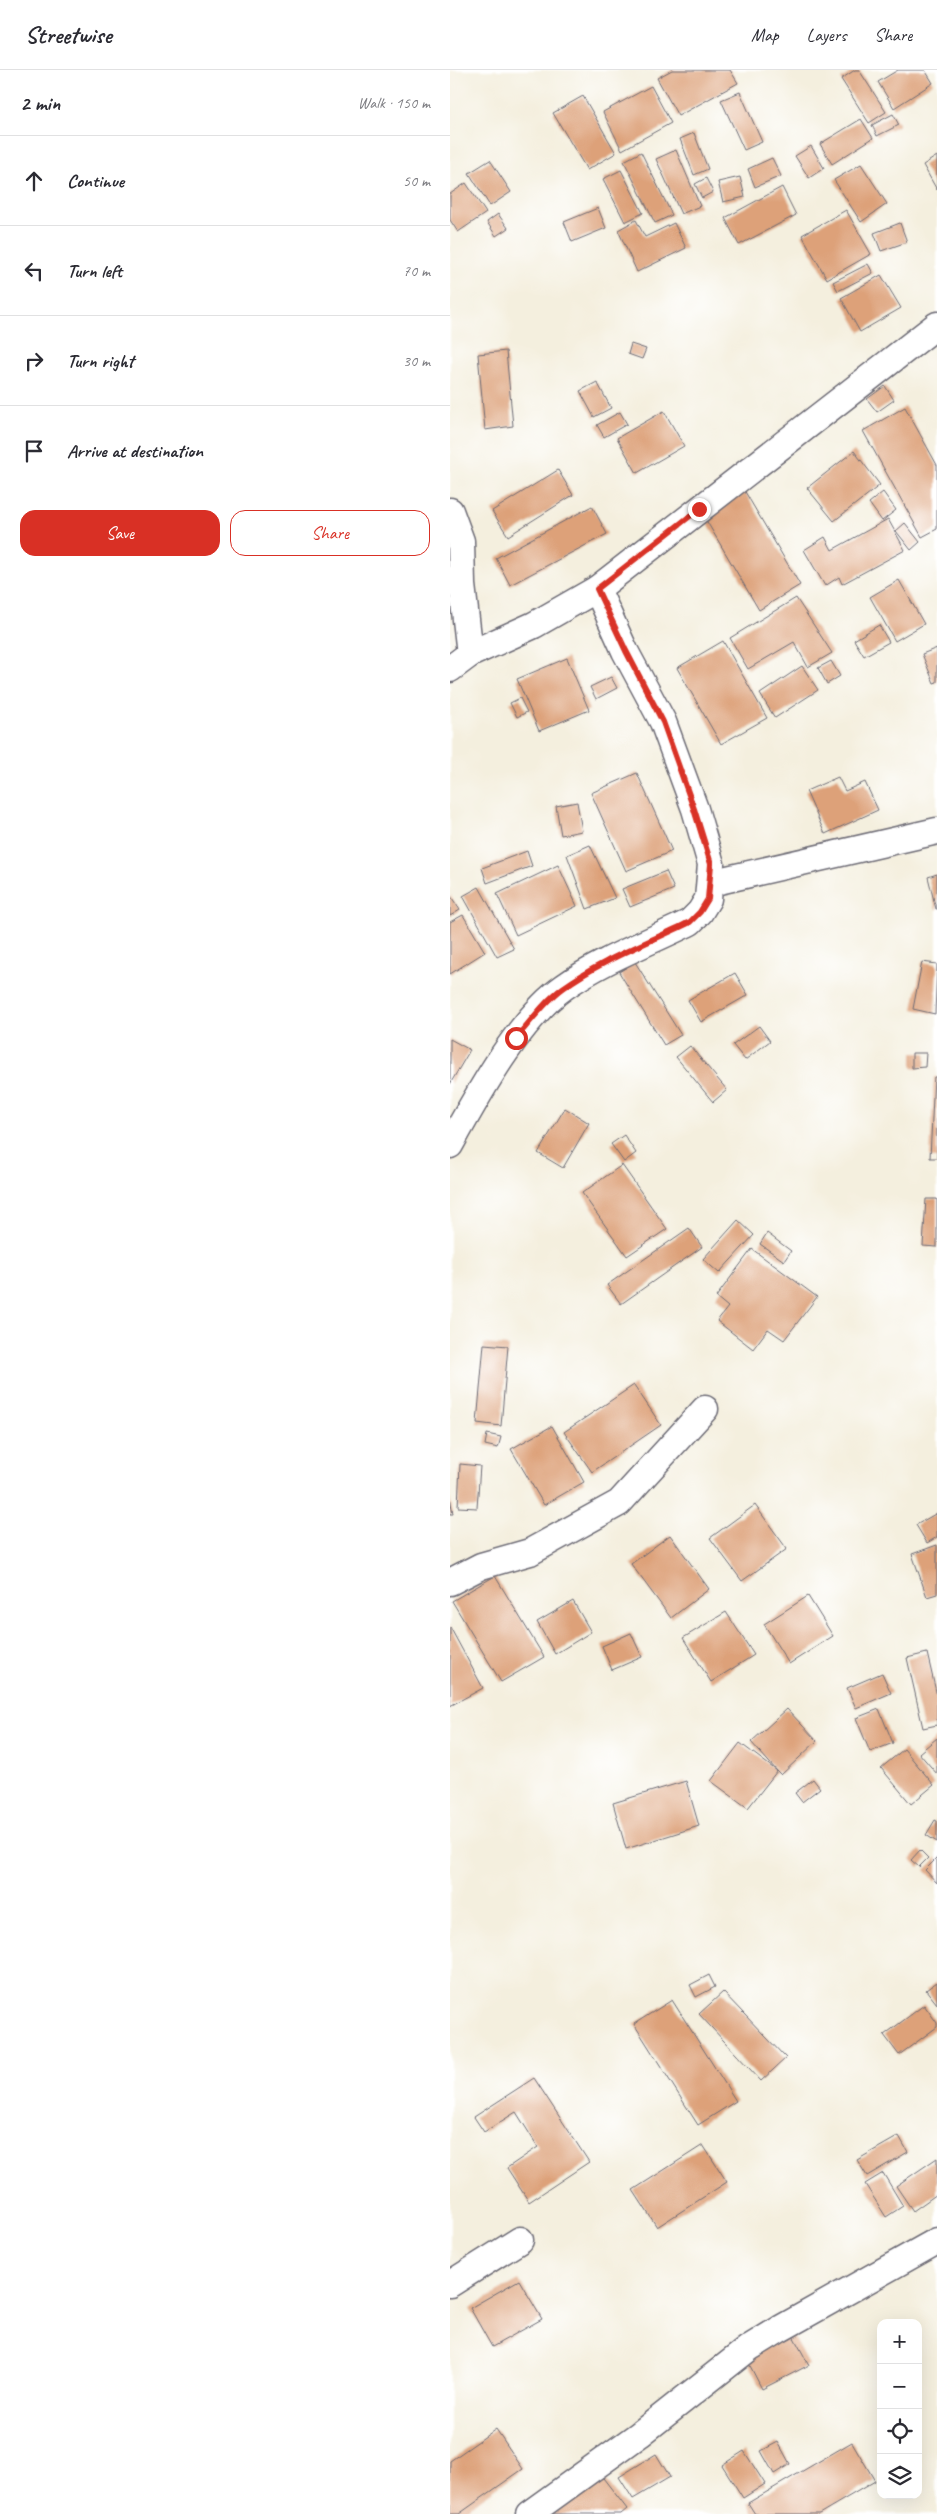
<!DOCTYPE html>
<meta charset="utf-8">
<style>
:root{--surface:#fff;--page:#f2f2f3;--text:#2b2b33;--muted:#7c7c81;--line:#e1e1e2;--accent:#d93025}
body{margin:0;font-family:Caveat,sans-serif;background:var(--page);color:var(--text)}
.controls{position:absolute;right:15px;bottom:15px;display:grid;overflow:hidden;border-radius:10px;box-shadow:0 5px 20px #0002}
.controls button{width:45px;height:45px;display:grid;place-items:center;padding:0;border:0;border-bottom:1px solid var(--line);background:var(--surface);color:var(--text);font:25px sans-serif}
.stop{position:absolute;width:15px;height:15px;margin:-11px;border:4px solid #d93025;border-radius:50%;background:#fff}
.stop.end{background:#d93025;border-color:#fff;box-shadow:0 1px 5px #0008}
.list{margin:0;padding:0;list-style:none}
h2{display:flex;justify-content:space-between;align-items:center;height:65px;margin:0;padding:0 20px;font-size:21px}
h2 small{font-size:16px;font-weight:400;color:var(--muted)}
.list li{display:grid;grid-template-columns:32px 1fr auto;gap:15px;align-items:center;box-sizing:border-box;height:90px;padding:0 20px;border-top:1px solid var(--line)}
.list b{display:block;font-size:19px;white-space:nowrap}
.list em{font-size:16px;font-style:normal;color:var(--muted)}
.actions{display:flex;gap:10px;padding:15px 20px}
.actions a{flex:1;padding:11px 0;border:1px solid var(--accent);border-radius:15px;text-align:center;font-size:18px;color:var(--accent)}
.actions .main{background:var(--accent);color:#fff}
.icon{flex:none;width:28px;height:28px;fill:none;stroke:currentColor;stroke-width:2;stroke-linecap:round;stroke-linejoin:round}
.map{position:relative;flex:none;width:487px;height:2444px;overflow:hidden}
header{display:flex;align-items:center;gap:30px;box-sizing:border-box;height:70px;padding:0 25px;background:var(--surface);border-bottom:1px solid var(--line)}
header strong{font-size:24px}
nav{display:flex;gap:28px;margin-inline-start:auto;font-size:18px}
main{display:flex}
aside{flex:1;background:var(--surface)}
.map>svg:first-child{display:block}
.building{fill:#dda179}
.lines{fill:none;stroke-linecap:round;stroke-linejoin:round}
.minor-casing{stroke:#6c6a74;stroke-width:29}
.minor{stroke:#fff;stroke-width:26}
.route{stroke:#d93025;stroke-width:6}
</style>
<header>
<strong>Streetwise</strong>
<nav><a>Map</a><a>Layers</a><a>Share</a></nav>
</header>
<main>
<aside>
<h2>2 min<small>Walk · 150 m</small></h2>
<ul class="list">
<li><svg class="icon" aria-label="ahead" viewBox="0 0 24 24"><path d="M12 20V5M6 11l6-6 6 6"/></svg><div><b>Continue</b></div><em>50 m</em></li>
<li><svg class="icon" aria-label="left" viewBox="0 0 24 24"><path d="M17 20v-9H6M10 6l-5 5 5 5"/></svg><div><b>Turn left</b></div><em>70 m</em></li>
<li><svg class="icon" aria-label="right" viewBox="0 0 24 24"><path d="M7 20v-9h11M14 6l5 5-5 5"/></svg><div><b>Turn right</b></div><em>30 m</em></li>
<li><svg class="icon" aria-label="arrive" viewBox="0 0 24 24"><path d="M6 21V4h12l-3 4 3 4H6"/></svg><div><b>Arrive at destination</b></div></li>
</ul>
<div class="actions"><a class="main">Save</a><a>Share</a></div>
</aside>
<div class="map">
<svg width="487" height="2444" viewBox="0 0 487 2444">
<rect width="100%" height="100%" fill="#fff"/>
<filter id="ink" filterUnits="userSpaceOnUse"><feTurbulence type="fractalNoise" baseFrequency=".02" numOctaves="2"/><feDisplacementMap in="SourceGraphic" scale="10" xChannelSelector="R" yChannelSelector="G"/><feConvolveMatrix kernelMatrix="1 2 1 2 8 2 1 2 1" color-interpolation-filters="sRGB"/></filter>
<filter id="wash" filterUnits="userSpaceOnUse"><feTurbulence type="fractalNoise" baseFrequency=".0096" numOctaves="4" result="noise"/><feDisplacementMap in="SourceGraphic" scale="20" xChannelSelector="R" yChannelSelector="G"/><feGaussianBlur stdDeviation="1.12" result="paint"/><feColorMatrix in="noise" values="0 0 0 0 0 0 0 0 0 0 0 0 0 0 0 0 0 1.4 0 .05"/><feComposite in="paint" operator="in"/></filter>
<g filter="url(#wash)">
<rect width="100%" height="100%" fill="#f4efde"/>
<g id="blocks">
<g class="building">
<path d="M 222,0 L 280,0 L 288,13 L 228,46 L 207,8 Z"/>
<path d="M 405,0 L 409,0 L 436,42 L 419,53 L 391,9 Z"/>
<path d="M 448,0 L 475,0 L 483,13 L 444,38 L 428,12 Z"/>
<path d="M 201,16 L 221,53 L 172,80 L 153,42 Z"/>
<path d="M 290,22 L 312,72 L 294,80 L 271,30 Z"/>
<path d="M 133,26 L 166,83 L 137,100 L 103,43 Z"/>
<path d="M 443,44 L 449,55 L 427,66 L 422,55 Z"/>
<path d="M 411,49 L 423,68 L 382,94 L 370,74 Z"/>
<path d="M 244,63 L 258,99 L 244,105 L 230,69 Z"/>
<path d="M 361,76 L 374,98 L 359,108 L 345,86 Z"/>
<path d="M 226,80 L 250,136 L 231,144 L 206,89 Z"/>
<path d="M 191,82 L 222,145 L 205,153 L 174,91 Z"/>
<path d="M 487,86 L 487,120 L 473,95 Z"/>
<path d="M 322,88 L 331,106 L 305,117 L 298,99 Z"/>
<path d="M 40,90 L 61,122 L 40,136 L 19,103 Z"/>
<path d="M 411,94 L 437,134 L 411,152 L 384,110 Z"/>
<path d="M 171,100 L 193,143 L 175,152 L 153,109 Z"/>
<path d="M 290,107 L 295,127 L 273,132 L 268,112 Z"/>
<path d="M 256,108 L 263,122 L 252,128 L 245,114 Z"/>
<path d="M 16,113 L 36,143 L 8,162 L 0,150 L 0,124 Z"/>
<path d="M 332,117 L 346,145 L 289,175 L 275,148 Z"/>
<path d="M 148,138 L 156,158 L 122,172 L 114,152 Z"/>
<path d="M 396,140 L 421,184 L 377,209 L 352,165 Z"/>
<path d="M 48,144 L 58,158 L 46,166 L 37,152 Z"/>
<path d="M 186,150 L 195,167 L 224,153 L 236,178 L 187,202 L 168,160 Z"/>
<path d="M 450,153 L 457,172 L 431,181 L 424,163 Z"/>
<path d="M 418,194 L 423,203 L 388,221 L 383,212 Z"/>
<path d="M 431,205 L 451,238 L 410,262 L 391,228 Z"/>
<path d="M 181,274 L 196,279 L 192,289 L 178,284 Z"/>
<path d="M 56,281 L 63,356 L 35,360 L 28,284 Z"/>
<path d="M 147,312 L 161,338 L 144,347 L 130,321 Z"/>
<path d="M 435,316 L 444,330 L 427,342 L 417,329 Z"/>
<path d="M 455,337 L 487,395 L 487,459 L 472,467 L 413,361 Z"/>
<path d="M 214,341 L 234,376 L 187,403 L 167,368 Z"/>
<path d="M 170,342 L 177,354 L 154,367 L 147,355 Z"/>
<path d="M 404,381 L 430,415 L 384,451 L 357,418 Z"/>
<path d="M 108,400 L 123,425 L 58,466 L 42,441 Z"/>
<path d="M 294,420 L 350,515 L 309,540 L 253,445 Z"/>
<path d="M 433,422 L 446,440 L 432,451 L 419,433 Z"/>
<path d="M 142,436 L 157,464 L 60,515 L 46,488 Z"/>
<path d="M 438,449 L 455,480 L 392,514 L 389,507 L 375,516 L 354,480 L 375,467 L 382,480 Z"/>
<path d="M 455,453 L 470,472 L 461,480 L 446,461 Z"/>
<path d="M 449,510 L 474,554 L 445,571 L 420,527 Z"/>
<path d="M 346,528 L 382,583 L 358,597 L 344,572 L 298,599 L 280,568 Z"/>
<path d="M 429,555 L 439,572 L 414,586 L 404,570 Z"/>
<path d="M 273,571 L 317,648 L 271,674 L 227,598 Z"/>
<path d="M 487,578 L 487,612 L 484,613 L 472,584 Z"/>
<path d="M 117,588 L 139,640 L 89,661 L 67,609 Z"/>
<path d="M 381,591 L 390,606 L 377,614 L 368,598 Z"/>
<path d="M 352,596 L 368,620 L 325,648 L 310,624 Z"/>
<path d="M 161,607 L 167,618 L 146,629 L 140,617 Z"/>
<path d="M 70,628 L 77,642 L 67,647 L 60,633 Z"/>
<path d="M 187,703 L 222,781 L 176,801 L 141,723 Z"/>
<path d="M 388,707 L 395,721 L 415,712 L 428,740 L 375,764 L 356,721 Z"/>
<path d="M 127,732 L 132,761 L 111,765 L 106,736 Z"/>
<path d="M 140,775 L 165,828 L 137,839 L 117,785 Z"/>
<path d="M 77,781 L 82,796 L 37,813 L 32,798 Z"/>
<path d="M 108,795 L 127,836 L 66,865 L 47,824 Z"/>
<path d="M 216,801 L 224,819 L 180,837 L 172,819 Z"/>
<path d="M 487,804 L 487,839 L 486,839 L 478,807 Z"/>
<path d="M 29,817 L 64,879 L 47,887 L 13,826 Z"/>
<path d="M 0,825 L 10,840 L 0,846 Z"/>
<path d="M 13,845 L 35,882 L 0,904 L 0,852 Z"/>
<path d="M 185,892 L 231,965 L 214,975 L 169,902 Z"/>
<path d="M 472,892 L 487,894 L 485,944 L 463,939 Z"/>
<path d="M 285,903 L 298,925 L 251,952 L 238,930 Z"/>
<path d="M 309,956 L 320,971 L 295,990 L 283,975 Z"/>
<path d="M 0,969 L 20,980 L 0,1014 Z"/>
<path d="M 240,976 L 277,1020 L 263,1032 L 226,987 Z"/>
<path d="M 462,983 L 476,983 L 475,997 L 462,998 Z"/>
<path d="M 484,1007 L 487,1007 L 487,1088 L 480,1088 Z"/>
<path d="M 115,1038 L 139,1053 L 113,1098 L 88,1083 Z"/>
<path d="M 174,1065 L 186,1083 L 174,1092 L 161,1074 Z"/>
<path d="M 172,1095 L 217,1159 L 177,1186 L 132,1123 Z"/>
<path d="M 476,1129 L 487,1129 L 487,1177 L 473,1176 Z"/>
<path d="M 288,1150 L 304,1165 L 269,1203 L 253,1189 Z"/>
<path d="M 239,1158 L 252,1177 L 171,1234 L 157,1215 Z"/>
<path d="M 317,1163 L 341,1181 L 334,1191 L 310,1174 Z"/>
<path d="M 302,1179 L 367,1227 L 334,1270 L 318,1259 L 303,1279 L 267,1251 L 278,1237 L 266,1227 Z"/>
<path d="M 34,1274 L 58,1276 L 51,1356 L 27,1353 Z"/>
<path d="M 184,1315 L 211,1355 L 142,1402 L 114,1362 Z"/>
<path d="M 102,1356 L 134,1412 L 94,1435 L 61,1379 Z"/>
<path d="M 37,1364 L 51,1367 L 48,1378 L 35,1375 Z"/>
<path d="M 10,1394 L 30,1396 L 27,1438 L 8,1437 Z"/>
<path d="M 0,1427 L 3,1444 L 0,1444 Z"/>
<path d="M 305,1435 L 337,1479 L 292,1511 L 260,1468 Z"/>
<path d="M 487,1443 L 487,1467 L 477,1473 L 466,1455 Z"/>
<path d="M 220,1465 L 259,1519 L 221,1548 L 181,1494 Z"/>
<path d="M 487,1475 L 487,1524 L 477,1527 L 462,1484 Z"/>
<path d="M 45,1506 L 94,1587 L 51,1612 L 2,1531 Z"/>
<path d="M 358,1526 L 383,1566 L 339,1594 L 314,1554 Z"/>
<path d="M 123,1531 L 141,1562 L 105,1584 L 87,1552 Z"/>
<path d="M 276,1542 L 304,1585 L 261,1612 L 233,1568 Z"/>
<path d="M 0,1557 L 33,1618 L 0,1636 Z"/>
<path d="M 181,1563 L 192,1587 L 162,1600 L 152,1576 Z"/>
<path d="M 477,1583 L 487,1626 L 487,1655 L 473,1658 L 457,1588 Z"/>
<path d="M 432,1603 L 441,1623 L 406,1638 L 397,1618 Z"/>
<path d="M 337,1639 L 367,1671 L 331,1705 L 327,1701 L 298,1738 L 261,1711 L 290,1673 L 327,1701 L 301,1672 Z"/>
<path d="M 429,1639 L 443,1673 L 420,1682 L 406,1648 Z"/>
<path d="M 487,1668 L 487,1704 L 469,1683 Z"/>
<path d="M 454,1679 L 484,1715 L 461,1734 L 431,1698 Z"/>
<path d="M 363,1709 L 370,1718 L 352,1732 L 345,1723 Z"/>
<path d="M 236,1711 L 249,1756 L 176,1779 L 163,1733 Z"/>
<path d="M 485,1750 L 487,1751 L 487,1772 L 476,1765 Z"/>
<path d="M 470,1780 L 478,1788 L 469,1797 L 461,1790 Z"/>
<path d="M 487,1788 L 487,1813 L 475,1800 Z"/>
<path d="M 259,1905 L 265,1917 L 246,1927 L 240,1915 Z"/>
<path d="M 487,1912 L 487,1934 L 476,1920 Z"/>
<path d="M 273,1922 L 336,1988 L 311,2011 L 249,1944 Z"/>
<path d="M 222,1930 L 286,2031 L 248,2055 L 184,1954 Z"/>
<path d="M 474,1935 L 487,1953 L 487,1957 L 449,1985 L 434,1965 Z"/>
<path d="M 84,2008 L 139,2092 L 79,2132 L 57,2098 L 88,2077 L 66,2042 L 34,2062 L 24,2047 Z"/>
<path d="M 449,2066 L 458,2082 L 417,2106 L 407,2090 Z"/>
<path d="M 253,2075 L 277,2112 L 207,2157 L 183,2120 Z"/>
<path d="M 487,2088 L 487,2124 L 463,2141 L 446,2116 Z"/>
<path d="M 433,2103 L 453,2136 L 436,2147 L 415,2114 Z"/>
<path d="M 69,2210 L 92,2249 L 42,2277 L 20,2238 Z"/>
<path d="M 341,2262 L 359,2295 L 312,2319 L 295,2286 Z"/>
<path d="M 46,2359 L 73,2399 L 9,2444 L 0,2444 L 0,2391 Z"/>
<path d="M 328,2372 L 340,2394 L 324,2404 L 311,2381 Z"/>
<path d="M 402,2372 L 425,2411 L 369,2444 L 305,2444 L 298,2433 Z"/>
<path d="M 294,2381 L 315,2414 L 293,2428 L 272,2395 Z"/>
<path d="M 206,2384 L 220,2407 L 183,2429 L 169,2407 Z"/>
<path d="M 150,2404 L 177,2439 L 171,2444 L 100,2444 Z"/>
</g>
</g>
</g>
<g filter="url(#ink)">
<use href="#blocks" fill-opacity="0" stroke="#6c6a74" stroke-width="1"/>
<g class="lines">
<defs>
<g id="minor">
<path d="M 0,441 L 11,471 L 12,515 L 20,584"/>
<path d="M 0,599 L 20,584 L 84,555 L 147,519 L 487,255"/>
<path d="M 260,813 L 487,761"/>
<path d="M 0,1075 C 27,1026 69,949 114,917 C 152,890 198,873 240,852 L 250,842 L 258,829 L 261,794 L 245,739 L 213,652 L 175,581 L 147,519"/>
<path d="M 0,1512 L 31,1496 L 80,1482 L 169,1433 L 255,1339"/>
<path d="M 0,2214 L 70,2170"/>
<path d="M 79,2444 L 190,2364 L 299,2278 L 330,2259 L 487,2171"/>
</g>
</defs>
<use href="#minor" class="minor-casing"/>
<use href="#minor" class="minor"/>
</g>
</g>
<g class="lines" filter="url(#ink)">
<path class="route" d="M 66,968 C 81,951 95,931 113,918 C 151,890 198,873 240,852 L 250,842 L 258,829 L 261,794 L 244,739 L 213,652 L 176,581 L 147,519 L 249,439"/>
</g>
</svg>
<div class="controls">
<button>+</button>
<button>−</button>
<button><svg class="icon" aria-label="locate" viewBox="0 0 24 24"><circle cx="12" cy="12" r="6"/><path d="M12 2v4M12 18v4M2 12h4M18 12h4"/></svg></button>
<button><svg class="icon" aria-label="layers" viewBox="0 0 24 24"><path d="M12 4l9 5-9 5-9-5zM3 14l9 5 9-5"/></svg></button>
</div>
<div class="stop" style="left:66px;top:968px"></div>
<div class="stop end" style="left:249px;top:439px"></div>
</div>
</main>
